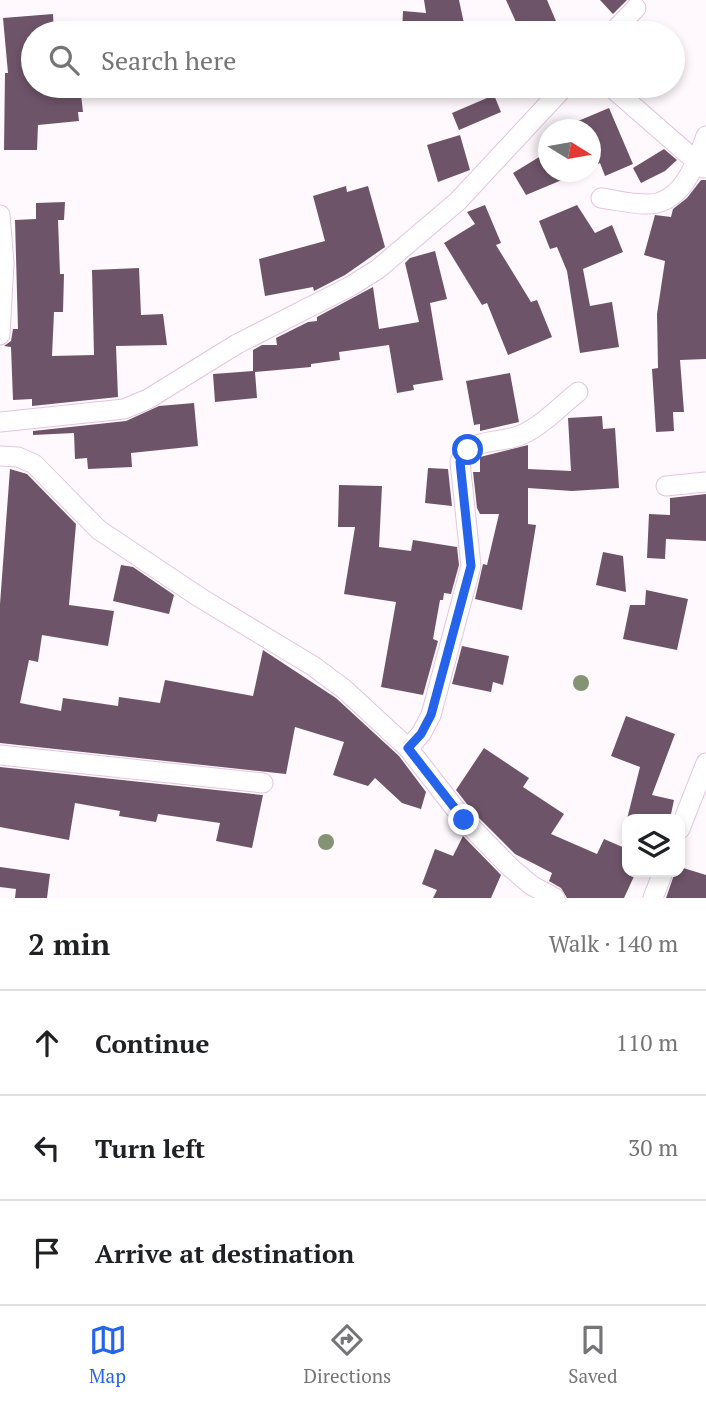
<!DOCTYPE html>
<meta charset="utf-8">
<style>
:root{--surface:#fff;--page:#f2f2f2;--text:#202124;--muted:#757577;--line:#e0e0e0;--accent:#2563eb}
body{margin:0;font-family:"PT Serif",serif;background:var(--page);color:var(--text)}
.controls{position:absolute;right:21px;bottom:21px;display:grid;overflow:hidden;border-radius:14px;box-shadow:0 4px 10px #0003}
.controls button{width:63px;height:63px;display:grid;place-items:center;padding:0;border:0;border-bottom:2px solid var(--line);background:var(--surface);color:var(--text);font:35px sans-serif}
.compass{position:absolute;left:538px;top:119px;width:63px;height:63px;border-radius:50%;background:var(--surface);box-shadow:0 4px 10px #0003;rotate:101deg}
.stop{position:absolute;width:21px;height:21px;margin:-16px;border:5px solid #2563eb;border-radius:50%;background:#fff}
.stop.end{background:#2563eb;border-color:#fff;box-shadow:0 2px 7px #0008}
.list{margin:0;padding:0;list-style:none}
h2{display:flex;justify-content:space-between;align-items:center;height:91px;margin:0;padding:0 28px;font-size:30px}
h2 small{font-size:23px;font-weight:400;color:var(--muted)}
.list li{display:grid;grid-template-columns:46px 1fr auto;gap:21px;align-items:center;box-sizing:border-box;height:105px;padding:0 28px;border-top:2px solid var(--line)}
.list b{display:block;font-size:26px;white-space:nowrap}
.list em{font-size:23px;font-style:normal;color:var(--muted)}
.icon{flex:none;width:38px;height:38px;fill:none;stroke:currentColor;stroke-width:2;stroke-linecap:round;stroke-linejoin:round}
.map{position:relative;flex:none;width:706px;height:898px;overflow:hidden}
.search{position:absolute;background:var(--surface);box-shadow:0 4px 10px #0003;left:21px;right:21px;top:21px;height:77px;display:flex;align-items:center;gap:18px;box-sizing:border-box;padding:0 24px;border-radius:38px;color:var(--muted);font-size:26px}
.sheet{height:406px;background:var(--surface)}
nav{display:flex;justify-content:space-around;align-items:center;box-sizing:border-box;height:98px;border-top:2px solid var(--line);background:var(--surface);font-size:19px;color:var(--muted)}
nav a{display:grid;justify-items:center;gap:4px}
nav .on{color:var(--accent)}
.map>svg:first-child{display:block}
.building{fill:#6e5469}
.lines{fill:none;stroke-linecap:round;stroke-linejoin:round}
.street-casing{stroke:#e4c5dd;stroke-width:21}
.street{stroke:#fff;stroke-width:19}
.tree{fill:#839373}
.route{stroke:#2563eb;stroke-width:9}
</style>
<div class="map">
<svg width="706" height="898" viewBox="0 0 706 898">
<rect width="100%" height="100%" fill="#fff8fd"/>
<g class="building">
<path d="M 424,0 L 459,0 L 466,33 L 402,32 L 403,11 L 426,13 Z"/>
<path d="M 506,0 L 547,0 L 561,33 L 521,33 Z"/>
<path d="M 600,0 L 627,0 L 613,14 Z"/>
<path d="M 53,14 L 54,33 L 33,33 L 33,86 L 80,86 L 83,112 L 78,112 L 79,121 L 38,125 L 37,150 L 4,150 L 5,73 L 8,73 L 3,18 Z"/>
<path d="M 494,95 L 501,112 L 459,130 L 452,113 Z"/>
<path d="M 609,108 L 633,164 L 605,176 L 600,163 L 591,167 L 591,130 L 559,129 Z"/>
<path d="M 460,135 L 470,170 L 438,182 L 427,145 Z"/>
<path d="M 664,149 L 677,160 L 665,171 L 641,183 L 633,168 Z"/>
<path d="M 549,151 L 549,172 L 581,172 L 526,195 L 513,173 Z"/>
<path d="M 701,180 L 706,180 L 706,359 L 680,360 L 684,412 L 673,412 L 674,431 L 656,432 L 652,369 L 658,368 L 657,314 L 665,261 L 644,255 L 655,215 L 671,217 L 673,209 L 687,198 Z"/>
<path d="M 346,186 L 347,192 L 368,186 L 385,247 L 345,275 L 314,291 L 313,287 L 265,296 L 259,259 L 325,241 L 313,196 Z"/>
<path d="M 65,202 L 64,220 L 58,220 L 60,274 L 64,274 L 63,312 L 54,312 L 52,356 L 94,355 L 92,270 L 139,268 L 141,315 L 163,314 L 167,345 L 116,346 L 118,397 L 32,406 L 32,399 L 13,400 L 11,347 L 4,346 L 11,341 L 13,329 L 18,329 L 15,220 L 36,219 L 36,203 Z"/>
<path d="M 485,205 L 501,243 L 496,245 L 531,302 L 537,300 L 552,337 L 508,355 L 487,303 L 482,305 L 444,243 L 475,224 L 467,212 Z"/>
<path d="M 577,205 L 595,233 L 612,225 L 623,252 L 583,269 L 590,306 L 612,302 L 619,347 L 580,353 L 567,271 L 557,247 L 550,249 L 539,221 Z"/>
<path d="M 435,251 L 447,299 L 430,303 L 443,380 L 413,385 L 414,390 L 397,393 L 389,345 L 339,352 L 340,360 L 311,364 L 311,367 L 255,372 L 257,398 L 215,402 L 213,374 L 253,371 L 253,350 L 262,345 L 277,345 L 276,338 L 308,322 L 317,321 L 317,317 L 373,287 L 379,329 L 419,322 L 405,263 L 410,258 Z"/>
<path d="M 510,373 L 519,422 L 480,431 L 480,424 L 474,425 L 466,381 Z"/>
<path d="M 194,403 L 198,446 L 131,453 L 132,467 L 88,469 L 87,458 L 75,459 L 74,433 L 33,435 L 33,431 L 126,421 L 159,406 Z"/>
<path d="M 602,416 L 603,429 L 615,428 L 619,488 L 572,491 L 528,488 L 528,524 L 536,525 L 522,610 L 475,599 L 483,564 L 487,565 L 499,514 L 480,514 L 477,508 L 473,472 L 480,472 L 480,457 L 528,445 L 528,469 L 571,471 L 568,418 Z"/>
<path d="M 428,468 L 448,469 L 452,506 L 425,503 Z"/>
<path d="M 10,469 L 27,474 L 76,524 L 69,605 L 114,611 L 108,646 L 42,635 L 38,662 L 29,660 L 20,703 L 61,711 L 63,698 L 118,706 L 119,697 L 160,703 L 165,680 L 253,696 L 263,650 L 336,698 L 399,756 L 426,792 L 421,809 L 402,803 L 375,778 L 368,786 L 333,775 L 344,742 L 295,727 L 286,774 L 0,743 L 0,604 Z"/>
<path d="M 339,485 L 382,486 L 379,547 L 411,551 L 413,540 L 457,547 L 459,565 L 451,594 L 444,593 L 443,600 L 440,600 L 433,639 L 438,641 L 423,695 L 381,687 L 396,602 L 344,594 L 355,527 L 338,527 Z"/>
<path d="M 706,494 L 706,541 L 666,539 L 665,559 L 647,558 L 649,514 L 670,515 L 670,498 Z"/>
<path d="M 603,552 L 623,556 L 626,592 L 596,585 Z"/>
<path d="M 121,565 L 133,567 L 174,595 L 169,614 L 113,601 Z"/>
<path d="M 646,590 L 688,599 L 677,650 L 623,639 L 630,605 L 645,605 Z"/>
<path d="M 462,646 L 509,656 L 503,685 L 493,682 L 491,692 L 452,684 Z"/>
<path d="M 626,716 L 675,734 L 652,795 L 674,800 L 670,819 L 627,819 L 640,767 L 611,756 Z"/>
<path d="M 484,748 L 529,778 L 523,787 L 564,814 L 551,834 L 597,854 L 604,839 L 627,849 L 627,872 L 636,872 L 624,898 L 567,898 L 561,888 L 549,881 L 552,873 L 515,854 L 474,813 L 456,790 Z"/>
<path d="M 0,767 L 262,795 L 263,795 L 252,848 L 216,841 L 220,823 L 158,814 L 156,822 L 119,816 L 120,811 L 75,803 L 69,840 L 0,827 Z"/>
<path d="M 463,836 L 501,875 L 491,898 L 433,898 L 437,890 L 422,884 L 435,849 L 453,856 Z"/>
<path d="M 0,867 L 50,874 L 47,898 L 15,898 L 16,889 L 0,887 Z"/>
<path d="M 680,867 L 706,875 L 706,898 L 666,898 L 675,872 L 680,872 Z"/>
</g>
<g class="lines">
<defs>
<g id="street">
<path d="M 612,33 L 636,8"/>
<path d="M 610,86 L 704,168"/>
<path d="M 601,198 C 616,200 631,204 645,204 C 682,206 696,163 706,136"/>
<path d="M 0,215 L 4,263 L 0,335"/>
<path d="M 0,422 L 124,409 L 148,399 L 237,344 L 351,286 L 378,269 L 458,201 L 565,86"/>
<path d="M 0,456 L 18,457 L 34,464 L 99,530 L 199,597 L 313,666 L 344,689 L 408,748 L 464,820 L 510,867 L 531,885 L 555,898"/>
<path d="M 666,486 L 706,482"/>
<path d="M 408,748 L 421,734 L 431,715 L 471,566 L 460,462 C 468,437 501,444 521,435 C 542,426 560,406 578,392"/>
<path d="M 0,755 L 263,783"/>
<path d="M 680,829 L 706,763"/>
<path d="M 653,898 L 663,872"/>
</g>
</defs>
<use href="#street" class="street-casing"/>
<use href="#street" class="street"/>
</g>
<g class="tree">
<circle cx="581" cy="683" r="8"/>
<circle cx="326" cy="842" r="8"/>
</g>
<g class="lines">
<path class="route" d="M 464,820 L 408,748 L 421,734 L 431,715 L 471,566 L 460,462 L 468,450"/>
</g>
</svg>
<div class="controls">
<button><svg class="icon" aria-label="layers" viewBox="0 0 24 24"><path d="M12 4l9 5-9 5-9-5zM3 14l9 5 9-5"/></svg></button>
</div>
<svg class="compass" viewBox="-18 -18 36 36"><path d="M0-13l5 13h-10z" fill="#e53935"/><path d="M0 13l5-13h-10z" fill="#757577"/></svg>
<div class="stop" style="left:468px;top:450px"></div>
<div class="stop end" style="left:464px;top:820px"></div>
<div class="search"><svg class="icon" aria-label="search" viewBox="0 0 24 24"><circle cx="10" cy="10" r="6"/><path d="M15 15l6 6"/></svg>Search here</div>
</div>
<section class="sheet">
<h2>2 min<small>Walk · 140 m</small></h2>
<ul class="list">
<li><svg class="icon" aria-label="ahead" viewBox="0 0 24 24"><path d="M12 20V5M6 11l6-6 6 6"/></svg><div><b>Continue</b></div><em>110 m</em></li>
<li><svg class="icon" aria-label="left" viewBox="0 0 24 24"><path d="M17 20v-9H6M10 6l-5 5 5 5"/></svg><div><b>Turn left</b></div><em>30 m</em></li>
<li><svg class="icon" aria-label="arrive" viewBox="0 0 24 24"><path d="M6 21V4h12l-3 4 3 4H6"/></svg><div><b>Arrive at destination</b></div></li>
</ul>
</section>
<nav>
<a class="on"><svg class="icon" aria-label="map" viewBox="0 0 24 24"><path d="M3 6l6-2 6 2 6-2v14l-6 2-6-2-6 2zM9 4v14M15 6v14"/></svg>Map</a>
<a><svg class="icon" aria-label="directions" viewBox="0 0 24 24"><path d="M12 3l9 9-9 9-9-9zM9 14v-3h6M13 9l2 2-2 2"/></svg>Directions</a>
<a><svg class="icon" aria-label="saved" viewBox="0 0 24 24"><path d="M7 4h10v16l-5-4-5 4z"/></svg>Saved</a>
</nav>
